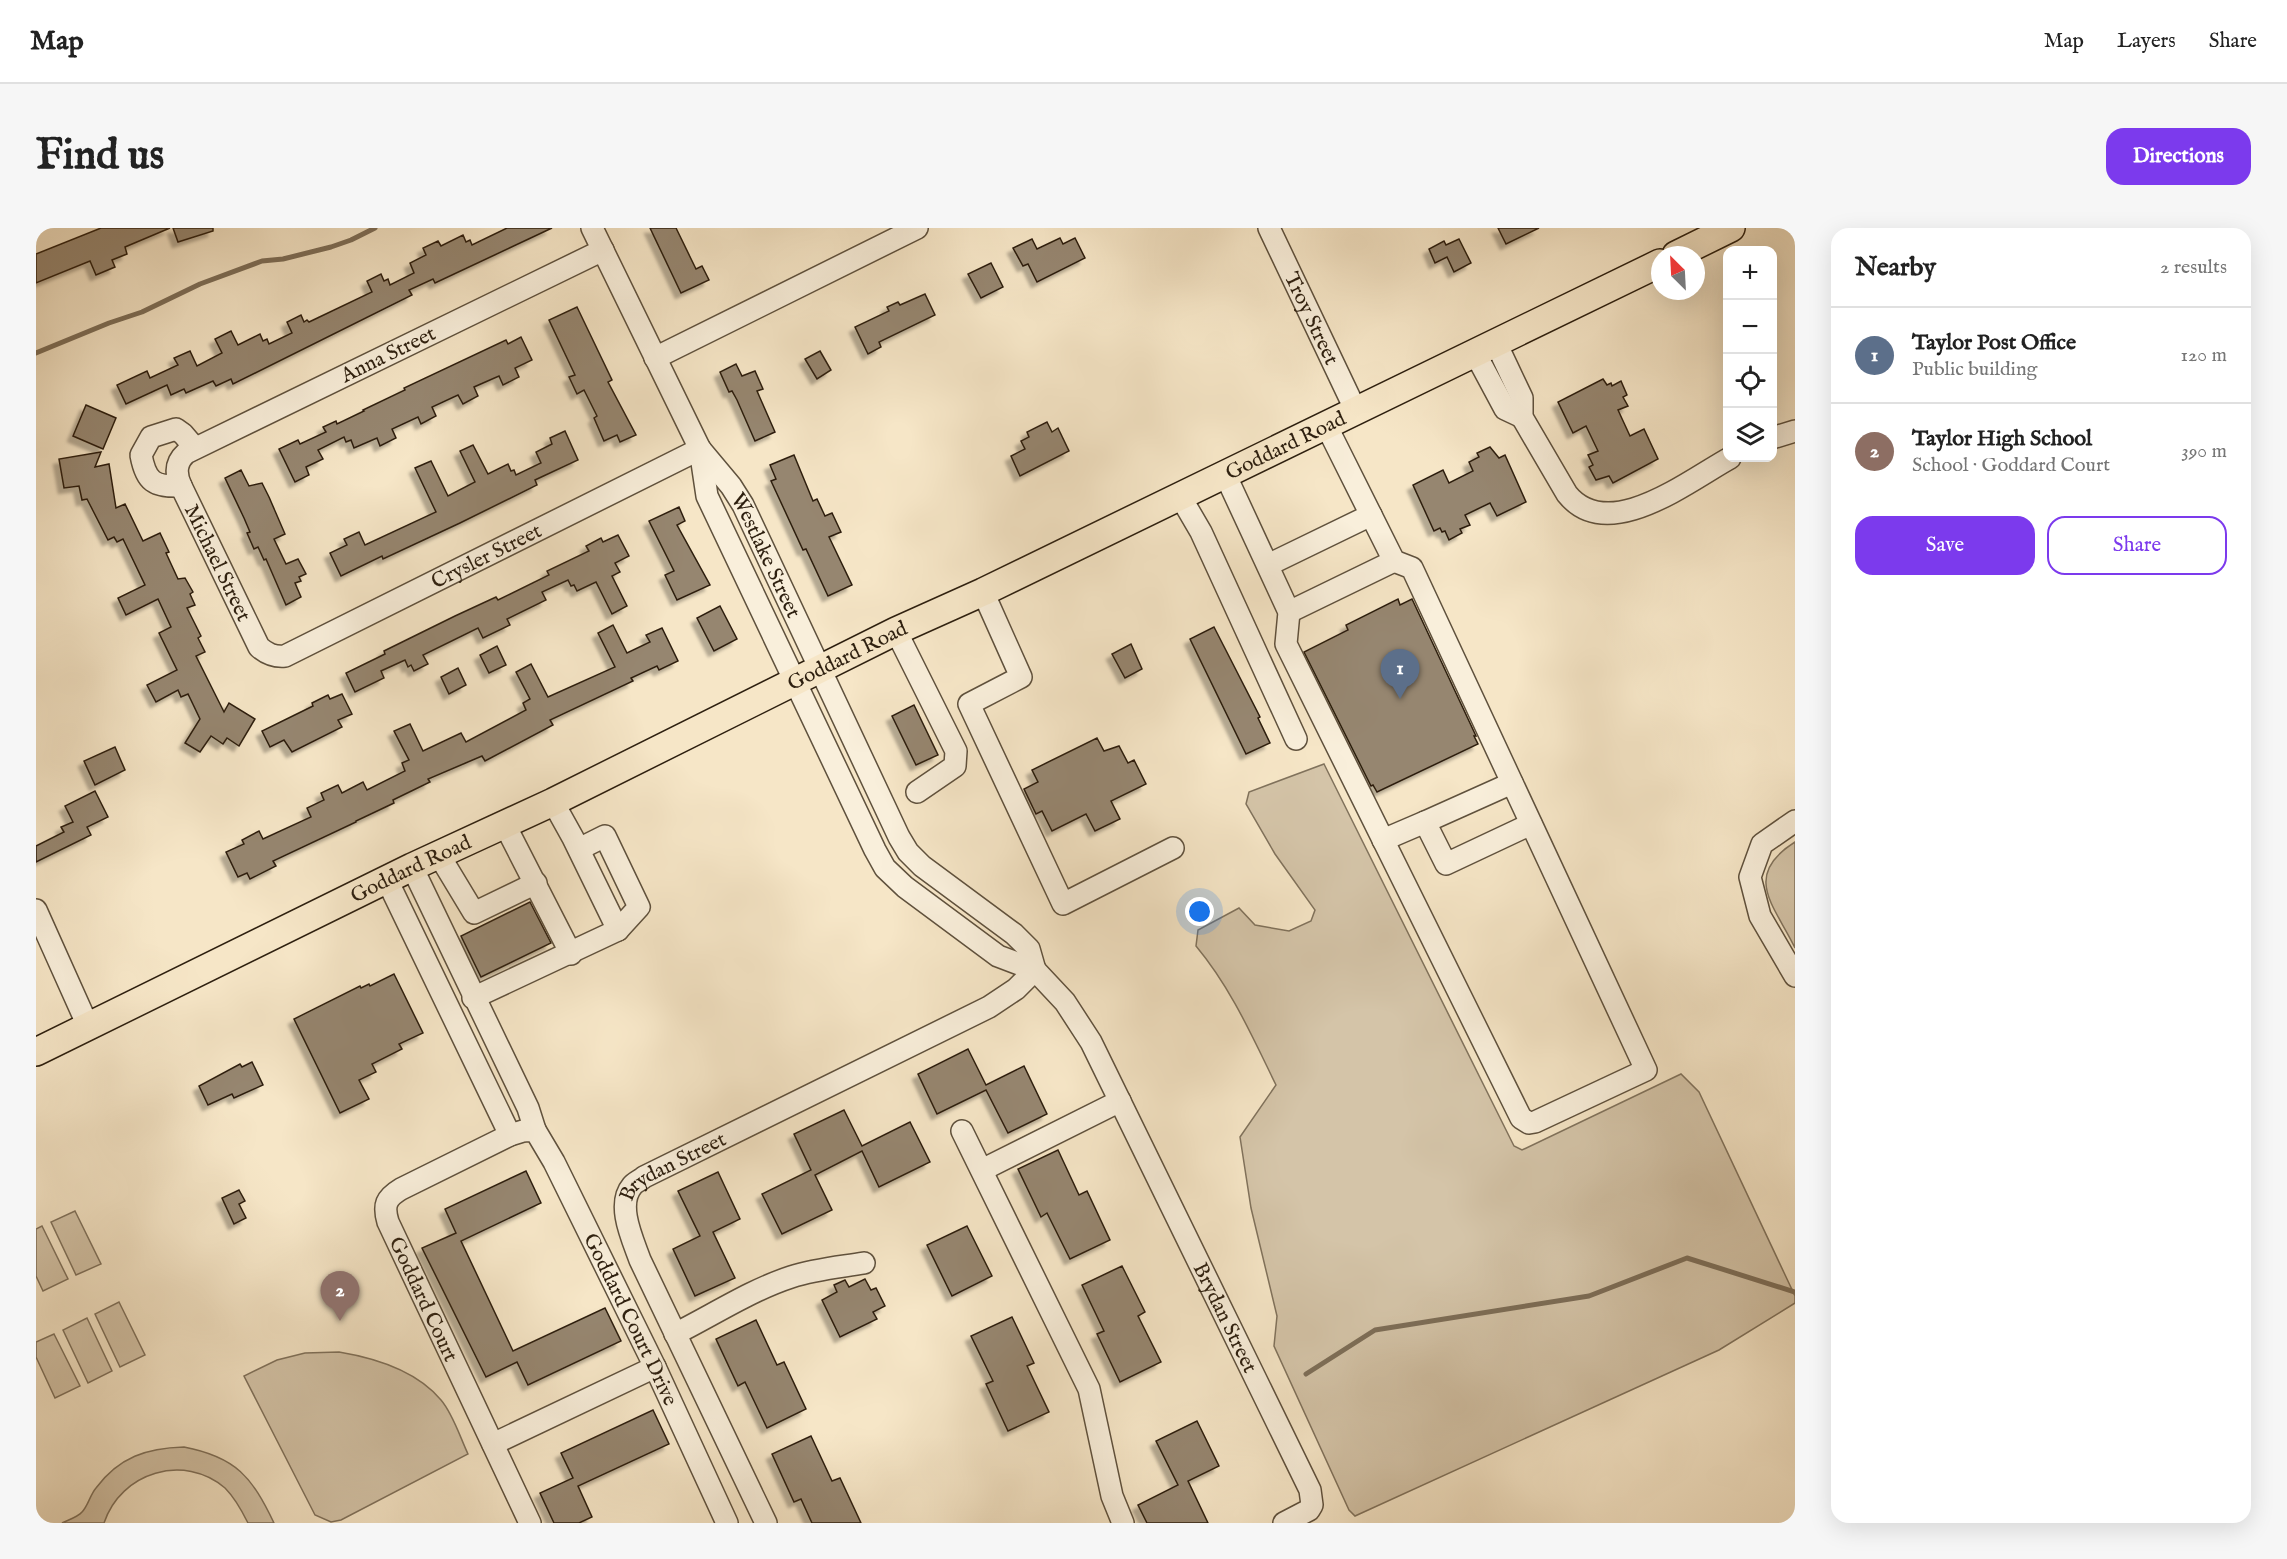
<!DOCTYPE html>
<meta charset="utf-8">
<style>
:root{--surface:#fff;--page:#f6f6f6;--text:#222;--muted:#767676;--line:#e0e0e0;--accent:#7c3aed}
body{margin:0;font-family:"IM FELL English",serif;background:var(--page);color:var(--text)}
.controls{position:absolute;right:18px;top:18px;display:grid;overflow:hidden;border-radius:12px;box-shadow:0 6px 24px #0002}
.controls button{width:54px;height:54px;display:grid;place-items:center;padding:0;border:0;border-bottom:2px solid var(--line);background:var(--surface);color:var(--text);font:30px sans-serif}
.compass{position:absolute;left:1615px;top:18px;width:54px;height:54px;border-radius:50%;background:var(--surface);box-shadow:0 6px 24px #0002;rotate:336deg}
.you{position:absolute;left:1164px;top:684px;width:21px;height:21px;margin:-15px;border:4px solid #fff;border-radius:50%;background:#1a73e8;box-shadow:0 0 0 9px #1a73e833}
.badge{display:grid;place-items:center;width:39px;height:39px;border-radius:50%;background:var(--accent);color:#fff;font-size:20px;font-weight:700}
.pin{position:absolute;translate:-50% -50px;filter:drop-shadow(0 2px 3px #0008)}
.pin::after{content:'';position:absolute;top:32px;width:21px;height:18px;background:inherit;clip-path:polygon(0 0,100% 0,50% 100%)}
.list{margin:0;padding:0;list-style:none}
h2{display:flex;justify-content:space-between;align-items:center;height:78px;margin:0;padding:0 24px;font-size:26px}
h2 small{font-size:20px;font-weight:400;color:var(--muted)}
.list li{display:grid;grid-template-columns:39px 1fr auto;gap:18px;align-items:center;box-sizing:border-box;height:96px;padding:0 24px;border-top:2px solid var(--line)}
.list b{display:block;font-size:22px;white-space:nowrap}
.list p{margin:0;font-size:20px;white-space:nowrap;color:var(--muted)}
.list em{font-size:20px;font-style:normal;color:var(--muted)}
.actions{display:flex;gap:12px;padding:18px 24px}
.actions a{flex:1;padding:14px 0;border:2px solid var(--accent);border-radius:18px;text-align:center;font-size:21px;color:var(--accent)}
.actions .main{background:var(--accent);color:#fff}
.icon{flex:none;width:33px;height:33px;fill:none;stroke:currentColor;stroke-width:2;stroke-linecap:round;stroke-linejoin:round}
.map{position:relative;flex:none;width:1759px;height:1295px;overflow:hidden;border-radius:18px}
header{display:flex;align-items:center;gap:36px;box-sizing:border-box;height:84px;padding:0 30px;background:var(--surface);border-bottom:2px solid var(--line)}
header strong{font-size:28px}
nav{display:flex;gap:33px;margin-inline-start:auto;font-size:21px}
.intro{display:flex;align-items:center;justify-content:space-between;box-sizing:border-box;height:144px;padding:0 36px}
h1{margin:0;font-size:42px}
.button{padding:15px 27px;border-radius:18px;background:var(--accent);color:#fff;font-size:21px;font-weight:700}
main{display:flex;gap:36px;padding:0 36px}
aside{flex:1;background:var(--surface);border-radius:18px;box-shadow:0 6px 24px #0002}
.map>svg:first-child{display:block}
.green{fill:#d4c4a8;stroke:#80725c;stroke-width:1.5}
.lines{fill:none;stroke-linecap:round;stroke-linejoin:round}
.stream{stroke:#7d6e58;stroke-width:5}
.building{fill:#96866f;stroke:#2d1f0f;stroke-width:1.5;filter:url(#shadow)}
.minor-casing{stroke:#5f513d;stroke-width:24}
.major-casing{stroke:#2d1f0f;stroke-width:30}
.minor{stroke:#f9efdb;stroke-width:21}
.major{stroke:#f6e6c7;stroke-width:27}
.labels{text-anchor:middle;stroke-width:4.5;stroke-linejoin:round;paint-order:stroke}
.street-label{font-size:21px;fill:#2d1f0f;stroke:#f9efdb}
</style>
<header>
<strong>Map</strong>
<nav><a>Map</a><a>Layers</a><a>Share</a></nav>
</header>
<div class="intro"><h1>Find us</h1><a class="button">Directions</a></div>
<main>
<div class="map">
<svg width="1759" height="1295" viewBox="0 0 1759 1295">
<defs>
<filter id="shadow"><feDropShadow dx="-5.5" dy="5.5" stdDeviation="1.5" flood-color="#0004"/></filter>
</defs>
<rect width="100%" height="100%" fill="#f6e6c7"/>
<filter id="stains"><feTurbulence type="fractalNoise" baseFrequency=".00333" numOctaves="4"/><feColorMatrix values="0 0 0 0 .2 0 0 0 0 .09 0 0 0 0 .02 0 0 0 .5 -.17"/></filter>
<radialGradient id="worn" r=".72"><stop offset=".6" stop-color="#630" stop-opacity="0"/><stop offset="1" stop-color="#630" stop-opacity=".3"/></radialGradient>
<g class="green">
<path d="M 1288,536 L 1478,918 L 1486,922 L 1645,846 L 1663,864 L 1759,1068 L 1759,1075 L 1683,1122 L 1319,1288 L 1313,1282 L 1238,1118 L 1241,1088 L 1215,980 L 1204,909 L 1240,857 C 1216,808 1195,760 1160,718 L 1162,702 L 1203,680 L 1219,697 L 1253,703 L 1275,693 L 1279,682 L 1239,626 L 1210,576 L 1213,564 Z"/>
<path d="M 1759,614 L 1759,720 C 1739,678 1705,648 1759,614 Z"/>
<path d="M 39,983 L 65,1036 L 40,1047 L 15,994 Z"/>
<path d="M 6,998 L 32,1051 L 7,1063 L 0,1048 L 0,1001 Z"/>
<path d="M 83,1074 L 109,1127 L 84,1139 L 59,1086 Z"/>
<path d="M 51,1090 L 76,1143 L 52,1155 L 27,1102 Z"/>
<path d="M 18,1106 L 44,1158 L 19,1170 L 0,1129 L 0,1114 Z"/>
<path d="M 303,1124 C 339,1130 380,1142 405,1172 C 417,1186 424,1209 432,1226 L 305,1292 L 295,1294 L 279,1287 L 208,1148 L 241,1132 L 269,1125 Z"/>
<path d="M 148,1219 C 200,1229 216,1249 238,1295 L 212,1295 C 206,1283 199,1270 189,1260 C 148,1225 85,1244 68,1295 L 26,1295 C 32,1292 42,1289 46,1284 C 52,1278 54,1267 60,1260 C 83,1229 111,1220 148,1219 Z"/>
</g>
<g class="lines">
<g class="stream">
<path d="M 0,125 L 73,95 L 106,84 L 164,56 L 226,33 L 247,31 L 295,19 L 315,12 L 339,0"/>
<path d="M 1270,1146 L 1339,1102 L 1553,1068 L 1651,1030 L 1759,1064"/>
</g>
</g>
<g class="building">
<path d="M 65,0 L 134,0 L 89,19 L 91,26 L 76,32 L 79,39 L 60,47 L 54,33 L 0,55 L 0,26 Z"/>
<path d="M 137,0 L 177,0 L 177,3 L 142,14 Z"/>
<path d="M 471,0 L 516,0 L 399,55 L 397,51 L 373,62 L 376,67 L 197,156 L 195,151 L 180,158 L 177,153 L 150,165 L 148,161 L 135,167 L 131,157 L 90,176 L 81,157 L 111,143 L 114,150 L 142,137 L 138,130 L 154,123 L 161,138 L 186,125 L 179,111 L 195,103 L 202,117 L 224,106 L 227,113 L 231,111 L 233,116 L 256,105 L 251,94 L 265,87 L 268,94 L 271,92 L 273,94 L 336,64 L 331,53 L 345,46 L 348,53 L 352,51 L 354,57 L 378,45 L 374,35 L 390,27 L 387,20 L 402,13 L 405,18 L 427,7 L 430,14 L 434,12 L 436,17 Z"/>
<path d="M 614,0 L 640,0 L 660,41 L 666,38 L 673,52 L 645,65 Z"/>
<path d="M 1462,0 L 1503,0 L 1470,16 Z"/>
<path d="M 1024,10 L 1027,16 L 1039,10 L 1049,30 L 1001,54 L 992,36 L 987,38 L 977,20 L 996,11 L 1001,21 Z"/>
<path d="M 1423,11 L 1435,35 L 1418,44 L 1411,29 L 1399,35 L 1393,21 L 1408,13 L 1410,17 Z"/>
<path d="M 955,35 L 967,59 L 945,70 L 932,46 Z"/>
<path d="M 889,66 L 899,87 L 843,114 L 845,119 L 832,126 L 819,99 L 853,83 L 851,79 L 862,74 L 864,77 Z"/>
<path d="M 541,79 L 576,152 L 572,154 L 600,207 L 584,214 L 581,207 L 568,213 L 558,190 L 561,188 L 548,162 L 541,166 L 533,149 L 539,147 L 513,92 Z"/>
<path d="M 485,109 L 496,132 L 479,140 L 483,149 L 467,157 L 463,148 L 438,159 L 442,168 L 427,176 L 422,167 L 396,179 L 400,188 L 385,196 L 382,189 L 356,201 L 360,210 L 344,218 L 341,210 L 318,220 L 315,212 L 310,214 L 308,209 L 282,222 L 287,231 L 270,239 L 273,247 L 259,254 L 243,221 L 262,212 L 264,216 L 290,204 L 287,199 L 300,193 L 301,196 L 328,183 L 327,182 L 369,162 L 368,160 L 470,112 L 472,116 Z"/>
<path d="M 784,123 L 795,142 L 781,151 L 769,131 Z"/>
<path d="M 700,136 L 706,148 L 719,143 L 727,161 L 721,163 L 739,204 L 719,213 L 701,172 L 696,163 L 693,164 L 684,144 Z"/>
<path d="M 1567,151 L 1571,157 L 1575,155 L 1576,158 L 1585,153 L 1591,167 L 1587,169 L 1592,178 L 1582,182 L 1594,208 L 1608,201 L 1622,231 L 1577,255 L 1573,248 L 1560,252 L 1553,239 L 1557,237 L 1552,227 L 1562,223 L 1550,198 L 1537,205 L 1522,174 Z"/>
<path d="M 50,177 L 80,190 L 67,221 L 37,208 Z"/>
<path d="M 1011,194 L 1016,204 L 1022,200 L 1033,223 L 984,248 L 975,228 L 989,221 L 985,213 L 993,209 L 991,204 Z"/>
<path d="M 529,203 L 542,232 L 499,252 L 501,257 L 424,295 L 347,331 L 346,328 L 305,348 L 294,325 L 311,317 L 308,311 L 323,304 L 329,317 L 400,284 L 379,240 L 395,233 L 412,268 L 439,254 L 424,223 L 437,217 L 452,246 L 472,236 L 475,243 L 478,242 L 480,247 L 505,235 L 500,224 L 516,216 L 514,210 Z"/>
<path d="M 1454,219 L 1463,230 L 1469,227 L 1490,274 L 1461,288 L 1454,275 L 1429,287 L 1434,297 L 1424,301 L 1426,305 L 1413,312 L 1409,303 L 1406,304 L 1404,300 L 1398,303 L 1377,257 L 1407,242 L 1413,255 L 1437,243 L 1433,234 L 1443,229 L 1441,225 Z"/>
<path d="M 65,224 L 59,239 L 73,236 L 80,280 L 89,276 L 107,313 L 124,305 L 133,324 L 130,325 L 142,351 L 149,350 L 157,364 L 154,366 L 159,377 L 151,380 L 165,408 L 162,410 L 169,424 L 160,428 L 188,484 L 193,475 L 219,491 L 203,518 L 191,510 L 187,516 L 175,508 L 164,524 L 149,515 L 164,491 L 152,466 L 145,469 L 142,462 L 120,474 L 111,457 L 141,442 L 123,405 L 135,399 L 122,371 L 90,387 L 82,370 L 109,357 L 87,311 L 81,314 L 78,309 L 72,312 L 51,271 L 46,272 L 43,258 L 28,260 L 23,231 Z"/>
<path d="M 758,227 L 777,273 L 781,271 L 789,288 L 796,285 L 805,304 L 793,309 L 816,357 L 792,368 L 770,321 L 767,322 L 735,253 L 740,251 L 734,237 Z"/>
<path d="M 205,242 L 213,258 L 226,255 L 233,269 L 249,306 L 238,311 L 250,336 L 262,331 L 270,346 L 263,349 L 265,353 L 259,355 L 265,369 L 250,377 L 230,331 L 228,332 L 222,319 L 218,321 L 211,305 L 214,304 L 208,290 L 189,250 Z"/>
<path d="M 643,279 L 649,293 L 641,297 L 674,357 L 641,372 L 629,347 L 638,343 L 613,293 Z"/>
<path d="M 582,307 L 593,328 L 579,335 L 584,344 L 576,348 L 591,378 L 576,386 L 560,354 L 541,363 L 538,357 L 535,358 L 532,352 L 506,364 L 510,372 L 471,391 L 474,397 L 447,410 L 442,400 L 387,427 L 392,436 L 378,443 L 375,437 L 372,439 L 369,432 L 345,443 L 348,450 L 319,464 L 310,445 L 349,426 L 348,423 L 419,388 L 460,369 L 462,372 L 513,347 L 511,343 L 553,323 L 550,318 L 565,310 L 567,314 Z"/>
<path d="M 1362,371 L 1364,377 L 1376,371 L 1440,508 L 1438,508 L 1442,516 L 1341,564 L 1337,557 L 1335,558 L 1268,424 L 1312,402 L 1310,397 Z"/>
<path d="M 684,378 L 701,411 L 678,423 L 661,390 Z"/>
<path d="M 577,397 L 591,425 L 614,414 L 610,407 L 626,400 L 642,433 L 623,442 L 621,438 L 595,450 L 597,453 L 514,492 L 517,497 L 449,533 L 446,528 L 392,551 L 394,554 L 357,572 L 358,575 L 320,593 L 320,594 L 237,633 L 240,638 L 214,651 L 211,645 L 202,649 L 190,624 L 208,616 L 206,612 L 223,603 L 227,611 L 275,589 L 271,580 L 288,572 L 285,565 L 302,557 L 306,565 L 327,554 L 331,562 L 369,543 L 366,535 L 373,532 L 358,503 L 374,496 L 387,523 L 425,505 L 430,514 L 490,482 L 487,475 L 494,471 L 480,444 L 495,436 L 512,469 L 579,439 L 562,405 Z"/>
<path d="M 1178,399 L 1224,489 L 1222,490 L 1234,515 L 1210,526 L 1154,411 Z"/>
<path d="M 1095,416 L 1106,441 L 1089,450 L 1076,426 Z"/>
<path d="M 461,418 L 470,437 L 453,445 L 444,427 Z"/>
<path d="M 422,440 L 430,457 L 413,466 L 405,449 Z"/>
<path d="M 306,466 L 316,486 L 302,492 L 306,499 L 256,524 L 248,512 L 234,519 L 226,503 L 277,478 L 276,475 L 292,467 L 294,471 Z"/>
<path d="M 878,477 L 902,527 L 880,537 L 856,488 Z"/>
<path d="M 1061,510 L 1068,523 L 1083,518 L 1092,535 L 1098,532 L 1110,556 L 1075,573 L 1084,591 L 1059,603 L 1050,586 L 1016,603 L 1006,583 L 1000,586 L 988,561 L 1002,554 L 996,542 Z"/>
<path d="M 79,519 L 89,542 L 59,557 L 48,533 Z"/>
<path d="M 59,563 L 72,589 L 51,599 L 55,607 L 0,634 L 0,618 L 28,604 L 25,599 L 37,594 L 29,578 Z"/>
<path d="M 494,674 L 515,715 L 445,749 L 425,708 Z"/>
<path d="M 358,746 L 387,805 L 363,816 L 366,821 L 336,836 L 340,844 L 323,852 L 333,871 L 304,885 L 258,791 L 324,758 L 325,760 L 333,756 L 334,758 Z"/>
<path d="M 932,821 L 950,857 L 988,838 L 1011,886 L 972,905 L 950,862 L 901,886 L 882,846 Z"/>
<path d="M 216,834 L 227,857 L 198,870 L 196,866 L 172,877 L 163,858 L 204,836 L 206,839 Z"/>
<path d="M 808,882 L 826,918 L 874,894 L 894,934 L 843,959 L 826,923 L 779,947 L 796,982 L 746,1006 L 726,966 L 775,942 L 758,906 Z"/>
<path d="M 1022,922 L 1043,967 L 1051,963 L 1074,1012 L 1034,1031 L 1011,985 L 1005,989 L 982,941 Z"/>
<path d="M 490,943 L 505,975 L 425,1013 L 477,1123 L 569,1080 L 585,1113 L 492,1157 L 481,1134 L 450,1149 L 386,1020 L 420,1005 L 409,981 Z"/>
<path d="M 682,944 L 704,991 L 677,1004 L 699,1050 L 659,1068 L 637,1021 L 664,1008 L 642,963 Z"/>
<path d="M 203,962 L 209,973 L 203,976 L 210,990 L 198,996 L 186,970 Z"/>
<path d="M 931,998 L 956,1048 L 916,1068 L 891,1017 Z"/>
<path d="M 1086,1038 L 1109,1084 L 1102,1088 L 1125,1134 L 1084,1154 L 1061,1106 L 1068,1103 L 1046,1057 Z"/>
<path d="M 829,1051 L 835,1062 L 840,1060 L 849,1078 L 837,1084 L 841,1091 L 804,1109 L 786,1072 L 801,1064 L 798,1057 L 809,1052 L 813,1059 Z"/>
<path d="M 976,1089 L 998,1135 L 991,1138 L 1013,1184 L 972,1203 L 950,1156 L 957,1153 L 935,1108 Z"/>
<path d="M 720,1092 L 741,1137 L 748,1134 L 770,1181 L 731,1200 L 709,1154 L 702,1158 L 680,1111 Z"/>
<path d="M 617,1182 L 633,1216 L 542,1258 L 556,1289 L 543,1295 L 518,1295 L 504,1265 L 537,1250 L 525,1225 Z"/>
<path d="M 1161,1193 L 1183,1238 L 1152,1253 L 1172,1295 L 1111,1295 L 1102,1277 L 1142,1257 L 1120,1213 Z"/>
<path d="M 775,1208 L 796,1253 L 804,1250 L 825,1295 L 776,1295 L 765,1271 L 758,1274 L 736,1226 Z"/>
</g>
<g class="lines">
<defs>
<g id="minor">
<path id="s1" d="M 556,0 L 664,221 L 695,258 L 707,277 L 863,609 L 872,624 L 886,638 L 978,706 L 993,721 L 999,742"/>
<path id="s2" d="M 1233,0 L 1320,183"/>
<path id="s3" d="M 567,22 L 150,225 C 140,234 139,245 145,258 L 223,419 C 231,426 238,429 249,428 L 664,221"/>
<path d="M 1460,115 L 1486,170 L 1486,189 L 1531,266 C 1572,317 1652,253 1694,230"/>
<path d="M 1439,125 L 1469,181 L 1486,189"/>
<path d="M 619,130 L 881,0"/>
<path d="M 1736,210 L 1759,203"/>
<path id="s4" d="M 664,221 L 671,268 L 839,622 L 849,640 L 869,659 L 962,728 L 999,742 L 1029,774 L 1055,814 L 1274,1262 L 1276,1277 L 1273,1282 L 1248,1295"/>
<path d="M 1189,246 L 1253,384 L 1250,416 L 1485,890 L 1493,895 L 1499,894 L 1610,842 L 1376,340 L 1358,333 L 1290,197"/>
<path d="M 145,258 C 118,259 110,254 105,227 L 115,209 L 140,201 L 147,206 L 159,220"/>
<path d="M 1144,268 L 1165,304 L 1260,511"/>
<path d="M 1232,337 L 1335,287"/>
<path d="M 947,364 L 985,449 L 933,476 L 1027,676 L 1137,620"/>
<path d="M 1253,384 L 1358,333"/>
<path d="M 860,403 L 920,523 L 919,538 L 881,564"/>
<path d="M 1476,555 L 1389,594 L 1410,636 L 1495,596"/>
<path d="M 517,574 L 537,610 L 582,702"/>
<path d="M 1759,593 L 1726,616 L 1714,649 L 1724,688 L 1759,748"/>
<path d="M 468,595 L 535,726"/>
<path d="M 1347,612 L 1389,594"/>
<path d="M 403,627 L 438,685 L 500,655"/>
<path d="M 376,639 L 492,880 L 499,902"/>
<path d="M 351,652 L 474,907"/>
<path d="M 0,682 L 52,798"/>
<path d="M 437,770 L 582,702 L 603,679 L 569,608 L 543,621"/>
<path d="M 926,903 L 1053,1161 L 1076,1268 L 1087,1295"/>
<path d="M 946,942 L 1084,873"/>
<path d="M 639,1106 C 677,1087 715,1062 755,1049 C 779,1041 804,1039 828,1035"/>
<path d="M 457,1216 L 619,1139"/>
<path id="s5" d="M 494,1295 L 352,994 C 347,977 350,970 365,961 L 474,907 L 487,903 L 499,902 L 518,934 L 619,1139 L 691,1295"/>
<path id="s6" d="M 730,1295 L 604,1032 C 597,1012 580,977 596,958 C 599,954 605,952 608,949 L 953,779 L 980,761 L 999,742"/>
</g>
<g id="major">
<path d="M 1640,27 L 1695,0"/>
<path id="s7" d="M 0,824 L 376,639 L 517,574 L 860,403 L 947,364 L 1624,35"/>
</g>
</defs>
<use href="#minor" class="minor-casing"/>
<use href="#major" class="major-casing"/>
<use href="#minor" class="minor"/>
<use href="#major" class="major"/>
</g>
<g class="labels">
<g class="street-label">
<text dy="7" stroke="none"><textPath href="#s2" startOffset="100">Troy Street</textPath></text>
<text transform="translate(352 126) rotate(-26)" y="7">Anna Street</text>
<text dy="7" stroke="none"><textPath href="#s7" startOffset="1389">Goddard Road</textPath></text>
<text dy="7" stroke="none"><textPath href="#s1" startOffset="372">Westlake Street</textPath></text>
<text dy="7" stroke="none"><textPath href="#s3" startOffset="932">Crysler Street</textPath></text>
<text dy="7" stroke="none"><textPath href="#s3" startOffset="585">Michael Street</textPath></text>
<text dy="7" stroke="none"><textPath href="#s7" startOffset="903">Goddard Road</textPath></text>
<text dy="7" stroke="none"><textPath href="#s7" startOffset="417">Goddard Road</textPath></text>
<text dy="7" stroke="none"><textPath href="#s6" startOffset="414">Brydan Street</textPath></text>
<text transform="translate(388 1071) rotate(65)" y="7">Goddard Court</text>
<text dy="7" stroke="none"><textPath href="#s4" startOffset="1041">Brydan Street</textPath></text>
<text dy="7" stroke="none"><textPath href="#s5" startOffset="732">Goddard Court Drive</textPath></text>
</g>
</g>
<rect width="100%" height="100%" filter="url(#stains)"/>
<rect width="100%" height="100%" fill="url(#worn)"/>
</svg>
<div class="controls">
<button>+</button>
<button>−</button>
<button><svg class="icon" aria-label="locate" viewBox="0 0 24 24"><circle cx="12" cy="12" r="6"/><path d="M12 2v4M12 18v4M2 12h4M18 12h4"/></svg></button>
<button><svg class="icon" aria-label="layers" viewBox="0 0 24 24"><path d="M12 4l9 5-9 5-9-5zM3 14l9 5 9-5"/></svg></button>
</div>
<svg class="compass" viewBox="-18 -18 36 36"><path d="M0-13l5 13h-10z" fill="#e53935"/><path d="M0 13l5-13h-10z" fill="#767676"/></svg>
<div class="you"></div>
<div class="pin badge" style="left:1364px;top:471px;background:#5c6f8a">1</div>
<div class="pin badge" style="left:304px;top:1093px;background:#8d6e63">2</div>
</div>
<aside>
<h2>Nearby<small>2 results</small></h2>
<ul class="list">
<li><span class="badge" style="background:#5c6f8a">1</span><div><b>Taylor Post Office</b><p>Public building</p></div><em>120 m</em></li>
<li><span class="badge" style="background:#8d6e63">2</span><div><b>Taylor High School</b><p>School · Goddard Court</p></div><em>390 m</em></li>
</ul>
<div class="actions"><a class="main">Save</a><a>Share</a></div>
</aside>
</main>
